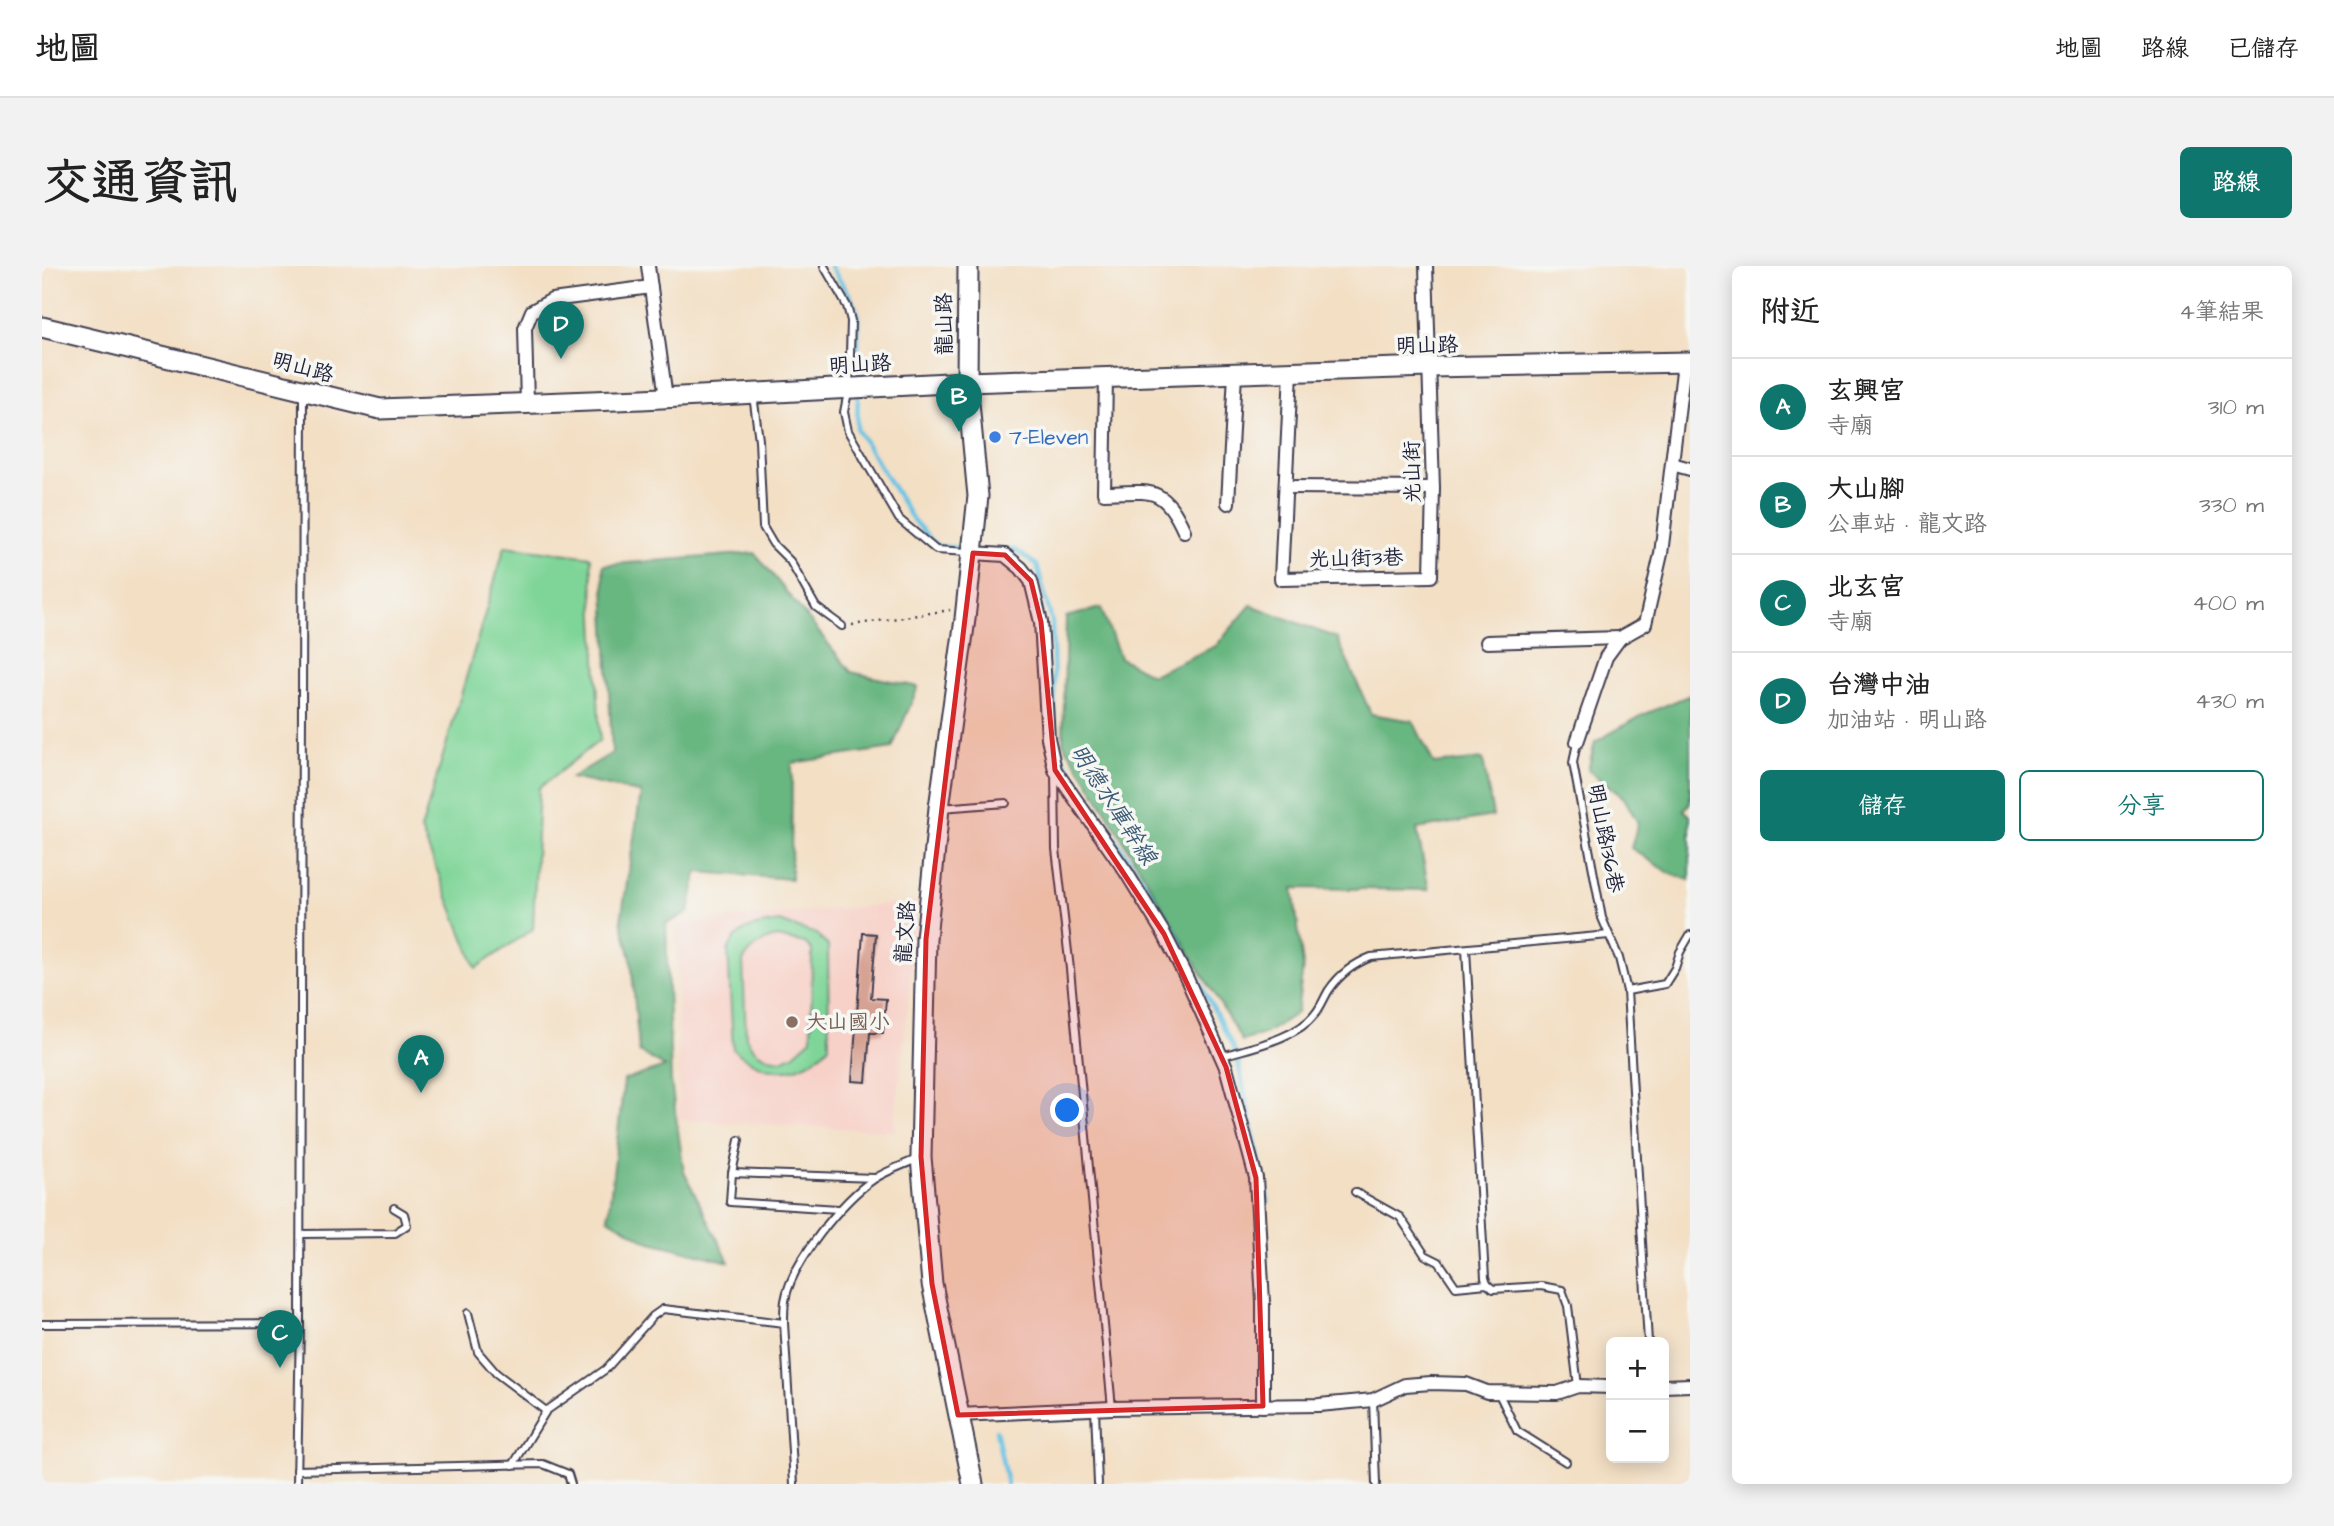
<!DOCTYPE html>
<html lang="zh-TW">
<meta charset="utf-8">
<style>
:root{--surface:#fff;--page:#f2f2f2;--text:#222;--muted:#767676;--line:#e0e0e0;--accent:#0f766e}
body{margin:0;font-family:"Architects Daughter","LXGW WenKai TC",sans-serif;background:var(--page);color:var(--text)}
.controls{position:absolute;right:21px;bottom:21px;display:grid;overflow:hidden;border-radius:10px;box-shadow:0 4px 18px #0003}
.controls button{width:63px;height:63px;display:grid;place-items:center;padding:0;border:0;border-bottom:2px solid var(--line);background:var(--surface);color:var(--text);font:35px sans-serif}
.you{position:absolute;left:1026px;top:845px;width:24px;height:24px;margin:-18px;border:5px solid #fff;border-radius:50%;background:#1a73e8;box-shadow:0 0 0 10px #1a73e833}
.badge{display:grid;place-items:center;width:46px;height:46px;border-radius:50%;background:var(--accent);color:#fff;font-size:23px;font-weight:700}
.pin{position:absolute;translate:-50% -58px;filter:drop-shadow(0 2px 4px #0008)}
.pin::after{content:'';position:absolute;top:37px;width:24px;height:21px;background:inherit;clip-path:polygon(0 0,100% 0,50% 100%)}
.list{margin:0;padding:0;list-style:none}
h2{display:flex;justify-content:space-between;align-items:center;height:91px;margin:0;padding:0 28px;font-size:30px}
h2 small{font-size:23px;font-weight:400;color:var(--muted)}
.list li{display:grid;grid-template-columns:46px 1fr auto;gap:21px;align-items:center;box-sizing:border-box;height:98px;padding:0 28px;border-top:2px solid var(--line)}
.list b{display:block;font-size:26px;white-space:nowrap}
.list p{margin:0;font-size:23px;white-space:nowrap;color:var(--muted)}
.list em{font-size:23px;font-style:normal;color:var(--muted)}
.actions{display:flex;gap:14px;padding:21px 28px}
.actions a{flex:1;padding:16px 0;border:2px solid var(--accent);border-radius:10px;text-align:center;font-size:24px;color:var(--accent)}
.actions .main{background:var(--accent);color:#fff}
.map{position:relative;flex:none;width:1648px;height:1218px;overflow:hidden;border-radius:10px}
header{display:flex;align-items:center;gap:42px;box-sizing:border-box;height:98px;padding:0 35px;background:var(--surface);border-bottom:2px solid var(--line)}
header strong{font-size:33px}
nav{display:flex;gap:38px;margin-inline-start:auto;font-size:24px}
.intro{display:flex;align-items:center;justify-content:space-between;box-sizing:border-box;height:168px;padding:0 42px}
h1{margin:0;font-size:49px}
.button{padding:18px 32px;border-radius:10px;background:var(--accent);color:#fff;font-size:24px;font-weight:700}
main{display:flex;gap:42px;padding:0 42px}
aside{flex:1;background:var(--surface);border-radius:10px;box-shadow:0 4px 18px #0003}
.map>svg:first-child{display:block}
.built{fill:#f7d1c8}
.green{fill:#7fd598;stroke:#507c6a;stroke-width:2;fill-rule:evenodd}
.forest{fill:#67b680;stroke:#446c5e;stroke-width:2}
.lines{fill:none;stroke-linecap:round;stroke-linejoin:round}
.stream{stroke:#66c3e4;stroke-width:4.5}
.building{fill:#d6a293}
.lane-casing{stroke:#413e50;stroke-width:10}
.street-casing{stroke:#413e50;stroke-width:16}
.secondary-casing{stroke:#413e50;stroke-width:23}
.path{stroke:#413e50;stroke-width:2.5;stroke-dasharray:2 5;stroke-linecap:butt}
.lane{stroke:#fff;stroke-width:6}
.street{stroke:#fff;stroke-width:12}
.secondary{stroke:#fff;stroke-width:19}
.marked{fill:#d62828;fill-opacity:0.2;stroke:#d62828;stroke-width:5;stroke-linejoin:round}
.shop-dot{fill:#3f7fe0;stroke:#f6f6f2;stroke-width:2.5}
.education-dot{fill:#8d6e63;stroke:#f6f6f2;stroke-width:2.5}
.labels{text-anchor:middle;stroke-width:7;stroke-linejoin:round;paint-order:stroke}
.street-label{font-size:21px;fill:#22223b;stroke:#f6f6f2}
.shop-label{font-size:21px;fill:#366cbe;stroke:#f6f6f2;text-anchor:start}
.education-label{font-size:21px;fill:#785e54;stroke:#f6f6f2;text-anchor:start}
.water-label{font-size:23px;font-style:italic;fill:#3a5a76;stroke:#f6f6f2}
</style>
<header>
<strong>地圖</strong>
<nav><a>地圖</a><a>路線</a><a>已儲存</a></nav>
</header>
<div class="intro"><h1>交通資訊</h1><a class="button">路線</a></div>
<main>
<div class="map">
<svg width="1648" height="1218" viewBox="0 0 1648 1218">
<rect width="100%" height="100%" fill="#f6f6f2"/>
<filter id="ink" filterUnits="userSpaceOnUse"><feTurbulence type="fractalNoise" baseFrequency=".0143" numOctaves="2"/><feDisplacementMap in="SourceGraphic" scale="14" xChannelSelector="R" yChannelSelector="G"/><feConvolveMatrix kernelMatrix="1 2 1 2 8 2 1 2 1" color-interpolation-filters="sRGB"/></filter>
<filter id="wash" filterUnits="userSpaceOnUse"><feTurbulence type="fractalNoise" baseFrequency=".00686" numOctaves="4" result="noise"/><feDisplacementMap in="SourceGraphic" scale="28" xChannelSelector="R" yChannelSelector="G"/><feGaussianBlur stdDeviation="1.57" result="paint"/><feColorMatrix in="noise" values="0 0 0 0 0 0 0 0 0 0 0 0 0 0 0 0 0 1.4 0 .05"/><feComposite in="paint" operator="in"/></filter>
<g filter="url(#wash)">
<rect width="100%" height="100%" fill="#f3dfc4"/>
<path class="built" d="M 877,635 L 852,865 L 637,854 L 635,658 Z"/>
<g class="green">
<path d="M 463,280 L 549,291 L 558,474 L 497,522 L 491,663 L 434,702 L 379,564 Z"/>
<path d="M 737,656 L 775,668 L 786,680 L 787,780 C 756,813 724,811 691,783 L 686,684 C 695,661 714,659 737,656 ZM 735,671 L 763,677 L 770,684 L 769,773 L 751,789 L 739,794 L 727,792 L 716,787 L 709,780 L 704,771 L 701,695 C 709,682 720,674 735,671 Z"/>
</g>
<g class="forest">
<path d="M 713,287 L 809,406 L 876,421 L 850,482 L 750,497 L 749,613 L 655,606 L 647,646 L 624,658 L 629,816 L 642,906 L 687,996 L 605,975 L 566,952 L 582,814 L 623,801 L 597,786 L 589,693 L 579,654 L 599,527 L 529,512 L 570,487 L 561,299 Z"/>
<path d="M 1209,339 L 1295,372 L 1329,448 L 1371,455 L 1392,498 L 1441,493 L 1451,550 L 1375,563 L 1387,624 L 1251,622 L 1261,700 L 1255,747 L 1224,767 L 1200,775 L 1046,515 L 1021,477 L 1024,351 L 1059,342 L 1078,392 L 1110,409 L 1174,380 Z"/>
<path d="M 1648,429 L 1648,537 L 1642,544 L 1648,550 L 1648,614 L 1627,607 L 1589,582 L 1596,557 L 1582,532 L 1546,504 L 1553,476 L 1601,449 Z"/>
</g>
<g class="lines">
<g class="stream">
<path d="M 788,0 L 809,31 L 816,48 L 816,117"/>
<path d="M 816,126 L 815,163 L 871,254 L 895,280 L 924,282"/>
<path d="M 961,284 L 973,284 L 995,299 L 1010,356 L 1014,482 L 1128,657 L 1194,787 L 1226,935"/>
<path d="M 954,1164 L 965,1218"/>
</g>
</g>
<g id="blocks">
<path class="building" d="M 821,667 L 834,668 L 829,732 L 844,733 L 841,767 L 828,767 L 824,816 L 810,815 Z"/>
</g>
</g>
<g filter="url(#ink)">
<use href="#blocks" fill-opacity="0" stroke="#413e50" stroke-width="2"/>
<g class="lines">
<defs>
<g id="lane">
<path d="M 782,0 L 805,40 L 809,55 L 807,121 L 802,146 L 806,165 L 857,253 L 894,284 L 926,286"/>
<path d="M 711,129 L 717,174 L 721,261 L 731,278 L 748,295 L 774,341 L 800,360"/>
<path d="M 1535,476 L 1531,497 L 1560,652 L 1577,692 L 1585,725 L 1606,1076"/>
<path d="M 1013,506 L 1014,583 L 1028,703 L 1070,1142"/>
<path d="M 899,542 L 964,537"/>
<path d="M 1424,683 L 1443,1012 L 1445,1018 L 1451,1023 L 1499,1020 L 1520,1024 L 1526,1040 L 1536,1120"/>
<path d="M 1585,725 L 1623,718 L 1633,702 L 1638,686 L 1648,669"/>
<path d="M 1180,790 C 1209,781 1254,773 1273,748 C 1279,741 1282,732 1287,724 C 1298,708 1311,698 1329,691 L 1567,669"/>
<path d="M 697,874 L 690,907 L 688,936 L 796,943"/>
<path d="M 690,907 L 833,912"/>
<path d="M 1313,926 L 1358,951 L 1383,989 L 1397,996 L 1414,1021 L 1445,1018"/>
<path d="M 259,968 L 353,967 L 365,959 L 362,948 L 352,942"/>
<path d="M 426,1047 L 436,1086 L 454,1107 L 504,1145"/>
<path d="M 0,1058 L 258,1057"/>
<path d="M 1456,1126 L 1475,1165 L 1524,1196"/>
<path d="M 1331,1134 L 1334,1218"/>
<path d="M 1053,1143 L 1056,1218"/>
<path d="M 471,1199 L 504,1145 L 564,1103 L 611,1050 L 621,1043 L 742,1057"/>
<path d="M 255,1204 L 501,1198 L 526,1208 L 529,1218"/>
<path d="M 255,1218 L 258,1057 L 261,128"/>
<path d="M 752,1218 L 742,1057 C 742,1050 742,1042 743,1035 C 749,997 801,934 832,913 C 846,904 862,899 877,892"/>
</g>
<g id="street">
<path d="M 606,0 L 624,132"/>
<path d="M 1249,106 L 1239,313 L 1389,310 L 1391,222 L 1384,0"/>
<path d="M 1064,112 L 1062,227 C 1108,226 1121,218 1142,265"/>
<path d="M 485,137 L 483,62 L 490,45 L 510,34 L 609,21"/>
<path d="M 1630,198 L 1648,203"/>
<path d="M 1246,221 L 1391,222"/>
<path d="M 1186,237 L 1193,108"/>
<path d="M 931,287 L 963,289 L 979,302 L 989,315 L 999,356 L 1006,472 L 1013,504 L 1084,606 L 1122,668 L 1145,713 L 1184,801 L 1214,912 L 1221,1036 L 1221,1140"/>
<path d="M 1445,376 L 1578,372"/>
<path d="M 1535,476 L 1564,391 L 1578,372 L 1603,358 L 1619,288 L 1642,97"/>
<path d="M 1622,1120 L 1648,1119"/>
<path d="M 916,1149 L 1070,1142 L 1277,1139 L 1331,1134 L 1363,1119 L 1389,1117 L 1424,1118 L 1445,1126 L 1515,1127 L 1536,1120 L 1569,1121"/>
</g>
<g id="secondary">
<path d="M 926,0 L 925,116 L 936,230 L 923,353 L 897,542 L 884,673 L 879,891 L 890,1018 L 931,1218"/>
<path d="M 0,61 L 338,143 L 600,133 L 925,116 L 1387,101 L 1648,96"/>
</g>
</defs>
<use href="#lane" class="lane-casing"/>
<use href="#street" class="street-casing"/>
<use href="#secondary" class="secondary-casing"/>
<path class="path" d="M 810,359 L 908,344"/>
<use href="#lane" class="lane"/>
<use href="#street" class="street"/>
<use href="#secondary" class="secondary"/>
</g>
</g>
<path class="marked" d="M 931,287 L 963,289 L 989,315 L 999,356 L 1013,504 L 1122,668 L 1184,801 L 1214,912 L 1221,1140 L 916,1149 L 890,1018 L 879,891 L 884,673 Z"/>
<circle class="shop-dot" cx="953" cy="171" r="7"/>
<circle class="education-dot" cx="750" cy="756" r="7"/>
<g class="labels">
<g class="street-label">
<text transform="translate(902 58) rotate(-91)" y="7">龍山路</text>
<text transform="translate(1385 79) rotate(-1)" y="7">明山路</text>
<text transform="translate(818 98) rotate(-3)" y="7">明山路</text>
<text transform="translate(261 101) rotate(15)" y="7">明山路</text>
<text transform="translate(1370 206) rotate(-91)" y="7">光山街</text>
<text transform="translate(1314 292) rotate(-1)" y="7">光山街3巷</text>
<text transform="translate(1564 572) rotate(79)" y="7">明山路136巷</text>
<text transform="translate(863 666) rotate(-86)" y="7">龍文路</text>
</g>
<g class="shop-label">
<text x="967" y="178">7-Eleven</text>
</g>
<g class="education-label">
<text x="764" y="763">大山國小</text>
</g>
<g class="water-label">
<text transform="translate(1072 538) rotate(57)" y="8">明德水庫幹線</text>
</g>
</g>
</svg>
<div class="controls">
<button>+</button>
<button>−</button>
</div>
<div class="you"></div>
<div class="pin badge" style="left:379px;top:827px">A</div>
<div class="pin badge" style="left:917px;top:166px">B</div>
<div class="pin badge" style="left:238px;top:1102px">C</div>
<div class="pin badge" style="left:519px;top:93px">D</div>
</div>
<aside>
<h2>附近<small>4筆結果</small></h2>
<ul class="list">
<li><span class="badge">A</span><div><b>玄興宮</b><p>寺廟</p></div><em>310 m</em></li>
<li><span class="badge">B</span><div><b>大山腳</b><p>公車站 · 龍文路</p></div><em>330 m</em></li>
<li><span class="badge">C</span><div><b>北玄宮</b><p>寺廟</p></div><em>400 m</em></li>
<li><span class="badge">D</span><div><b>台灣中油</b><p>加油站 · 明山路</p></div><em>430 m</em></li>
</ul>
<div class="actions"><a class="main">儲存</a><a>分享</a></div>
</aside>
</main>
